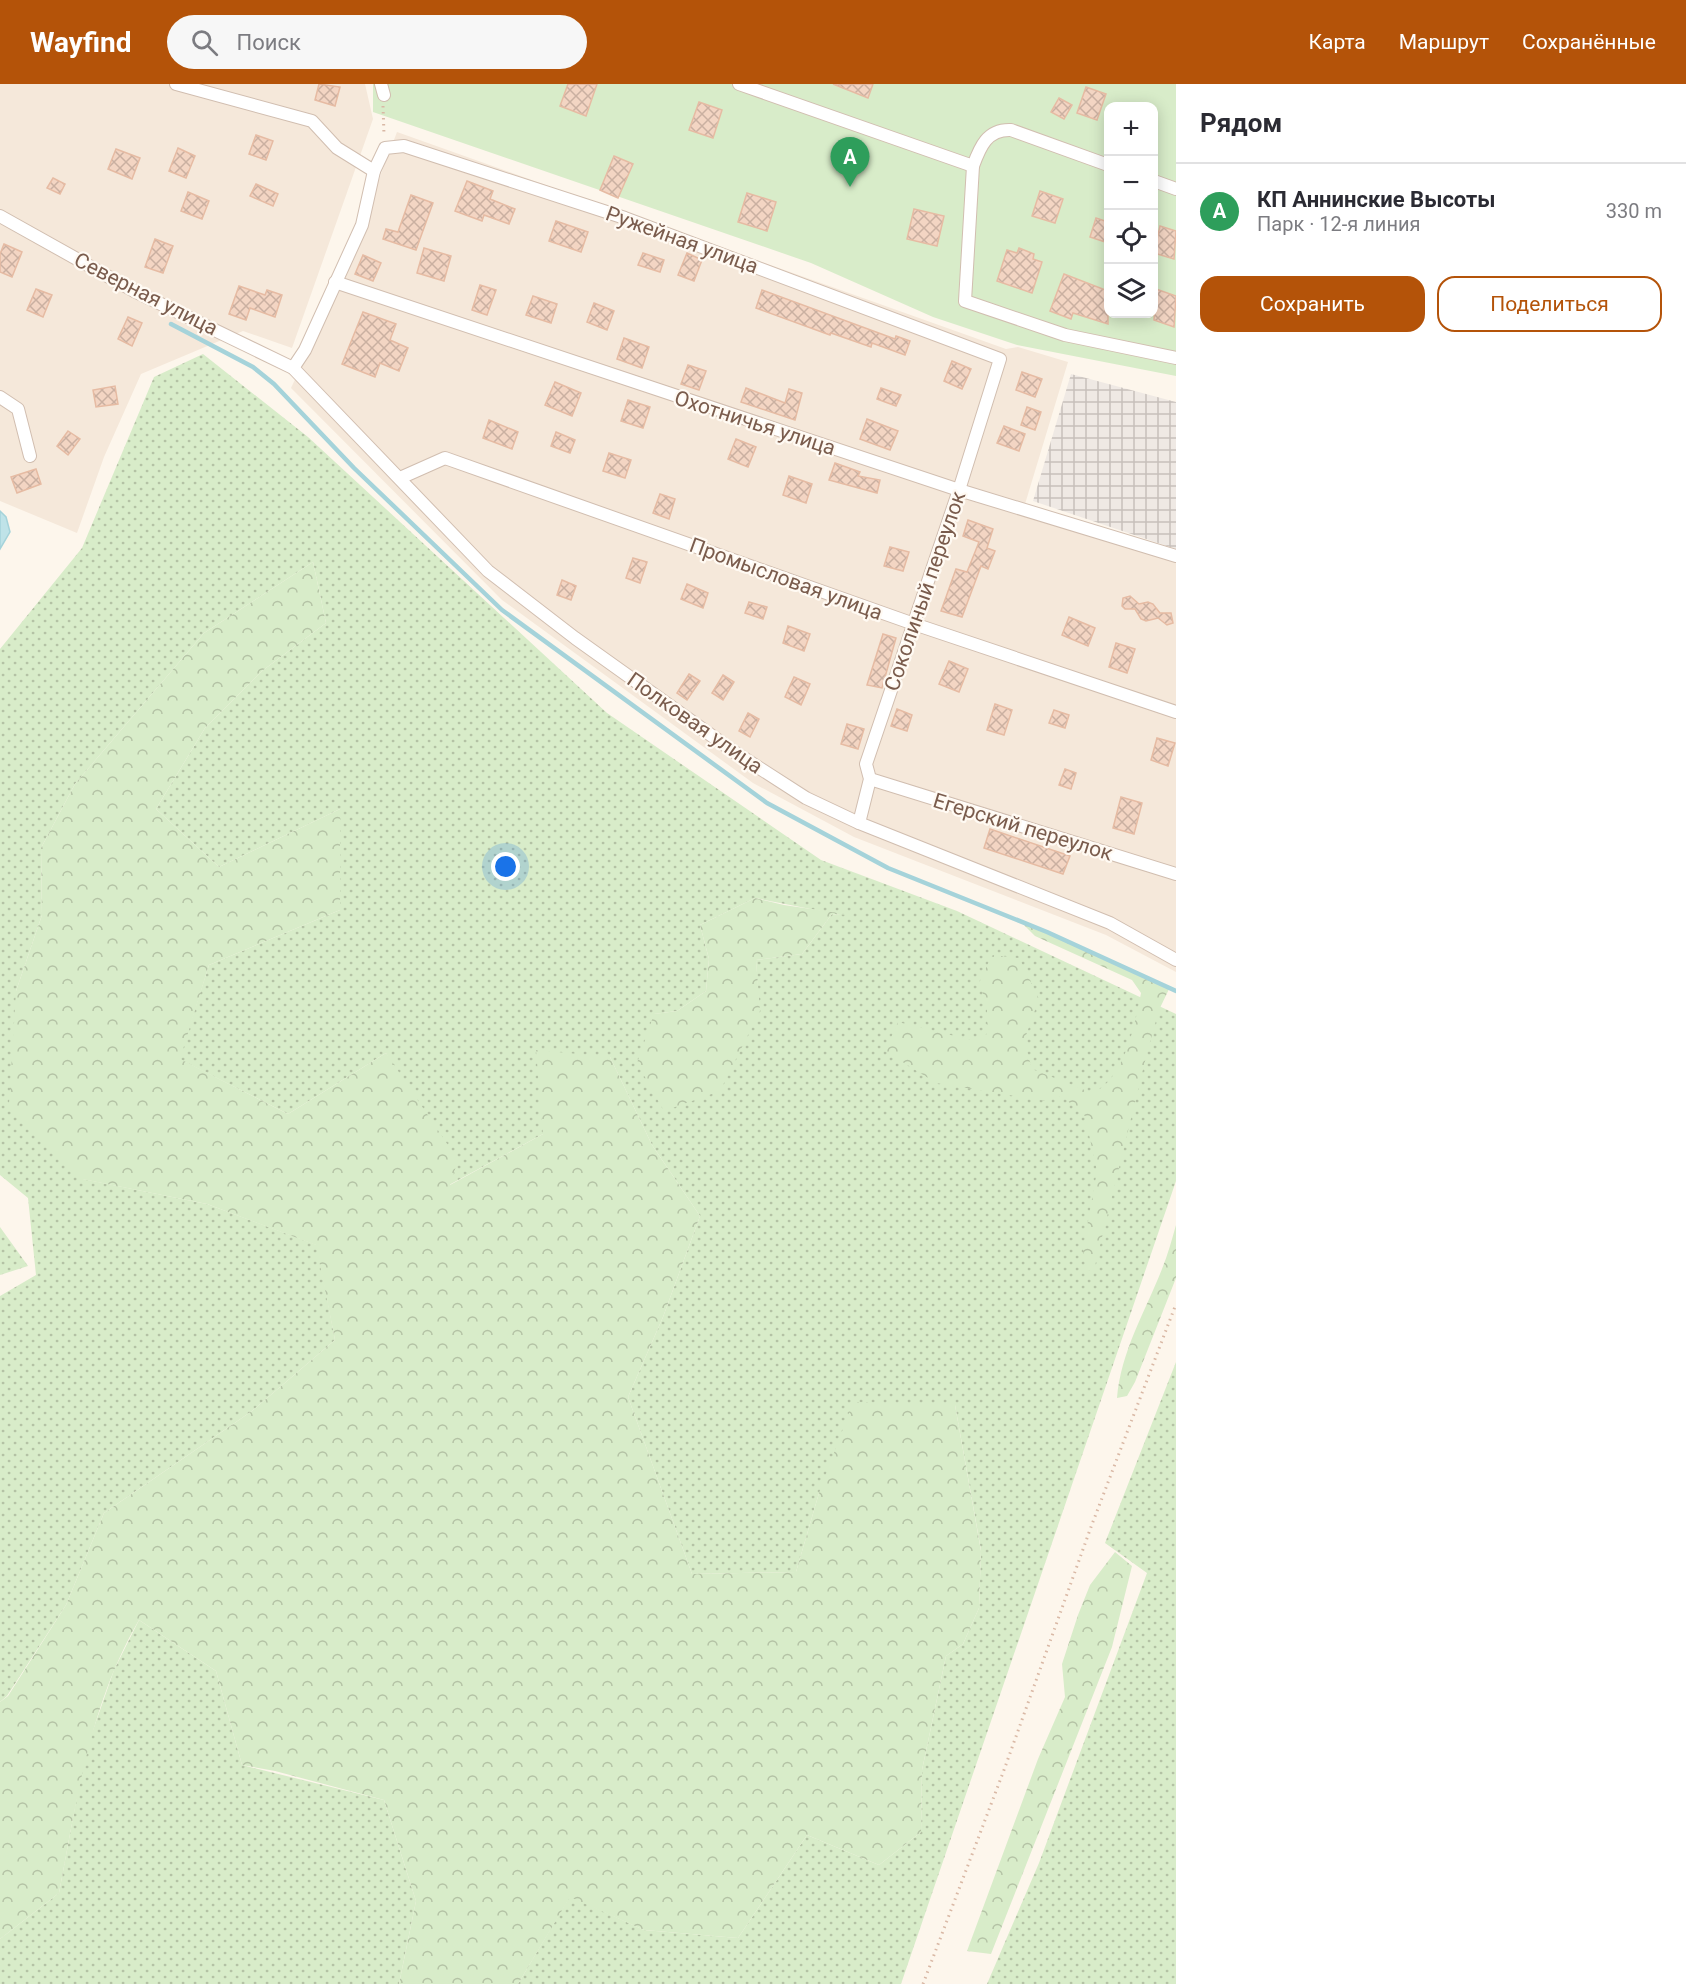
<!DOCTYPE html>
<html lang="ru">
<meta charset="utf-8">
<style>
:root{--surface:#fff;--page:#f7f7f7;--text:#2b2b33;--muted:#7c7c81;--line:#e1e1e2;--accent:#b45309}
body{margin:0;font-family:Roboto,sans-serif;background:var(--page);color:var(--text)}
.controls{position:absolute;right:18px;top:18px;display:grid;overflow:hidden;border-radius:12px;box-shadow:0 3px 15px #0003}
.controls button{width:54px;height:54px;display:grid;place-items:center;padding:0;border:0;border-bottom:2px solid var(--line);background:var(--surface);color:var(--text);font:30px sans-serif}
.you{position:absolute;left:506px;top:783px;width:21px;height:21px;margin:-15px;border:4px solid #fff;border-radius:50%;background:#1a73e8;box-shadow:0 0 0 9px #1a73e833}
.badge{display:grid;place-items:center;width:39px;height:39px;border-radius:50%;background:var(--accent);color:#fff;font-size:20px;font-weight:700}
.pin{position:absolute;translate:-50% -50px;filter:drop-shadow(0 2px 3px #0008)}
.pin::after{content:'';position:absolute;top:32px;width:21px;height:18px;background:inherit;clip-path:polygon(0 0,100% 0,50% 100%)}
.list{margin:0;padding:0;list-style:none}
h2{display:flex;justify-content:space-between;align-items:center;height:78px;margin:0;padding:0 24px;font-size:26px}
h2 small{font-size:20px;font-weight:400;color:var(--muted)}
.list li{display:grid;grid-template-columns:39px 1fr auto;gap:18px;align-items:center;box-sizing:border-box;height:96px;padding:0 24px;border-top:2px solid var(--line)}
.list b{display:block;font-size:22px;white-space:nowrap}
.list p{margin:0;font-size:20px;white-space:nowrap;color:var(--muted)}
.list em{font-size:20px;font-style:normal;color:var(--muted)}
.actions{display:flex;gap:12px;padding:18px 24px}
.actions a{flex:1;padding:14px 0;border:2px solid var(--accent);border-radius:18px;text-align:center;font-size:21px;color:var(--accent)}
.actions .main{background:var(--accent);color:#fff}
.icon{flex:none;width:33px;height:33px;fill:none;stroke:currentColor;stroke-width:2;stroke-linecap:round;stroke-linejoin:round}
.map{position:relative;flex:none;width:1176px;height:1900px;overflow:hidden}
header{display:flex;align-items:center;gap:36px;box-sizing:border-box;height:84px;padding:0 30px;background:var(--accent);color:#fff}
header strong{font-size:28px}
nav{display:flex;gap:33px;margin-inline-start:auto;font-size:21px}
.search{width:420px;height:54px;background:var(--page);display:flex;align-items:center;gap:15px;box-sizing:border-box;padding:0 21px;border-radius:33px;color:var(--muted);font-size:22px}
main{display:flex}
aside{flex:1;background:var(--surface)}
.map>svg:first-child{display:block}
.residential{fill:#f5e8da}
.industrial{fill:url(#industrial-grid)}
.grass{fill:url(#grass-dots);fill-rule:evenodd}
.forest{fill:url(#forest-crowns)}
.green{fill:#d8ecc9;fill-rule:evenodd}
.water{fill:#bfe3e8;stroke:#a5d3da;stroke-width:1.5}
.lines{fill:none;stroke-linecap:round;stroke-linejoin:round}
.stream{stroke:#a5d3da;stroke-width:4.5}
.building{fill:url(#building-cross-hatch);stroke:#e6bba3;stroke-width:1.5}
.street-casing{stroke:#d1beb0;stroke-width:14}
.path{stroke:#d9b8a5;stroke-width:3;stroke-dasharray:1.5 4.5;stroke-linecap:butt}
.street{stroke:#fff;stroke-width:12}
.labels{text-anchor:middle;stroke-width:4.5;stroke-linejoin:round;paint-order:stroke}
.street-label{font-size:21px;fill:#7a5c4d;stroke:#fffaf3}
</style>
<header>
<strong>Wayfind</strong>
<div class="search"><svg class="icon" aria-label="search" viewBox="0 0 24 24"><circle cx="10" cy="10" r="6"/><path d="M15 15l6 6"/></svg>Поиск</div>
<nav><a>Карта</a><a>Маршрут</a><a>Сохранённые</a></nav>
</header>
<main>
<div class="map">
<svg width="1176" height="1900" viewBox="0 0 1176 1900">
<defs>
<pattern id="industrial-grid" width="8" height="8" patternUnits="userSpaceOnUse" patternTransform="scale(1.5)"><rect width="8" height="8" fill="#efe9e4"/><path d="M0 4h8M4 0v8" fill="none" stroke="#c7c0bb"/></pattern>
<pattern id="grass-dots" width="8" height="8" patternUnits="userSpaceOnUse" patternTransform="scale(1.5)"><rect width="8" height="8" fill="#d8ecc9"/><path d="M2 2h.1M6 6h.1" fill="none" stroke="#b4c2a5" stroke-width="1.8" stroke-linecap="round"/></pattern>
<pattern id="forest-crowns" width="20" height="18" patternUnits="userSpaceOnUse" patternTransform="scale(1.5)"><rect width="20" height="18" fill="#d8ecc9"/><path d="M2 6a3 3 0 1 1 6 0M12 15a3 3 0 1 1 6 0" fill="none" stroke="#b4c2a5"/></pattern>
<pattern id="building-cross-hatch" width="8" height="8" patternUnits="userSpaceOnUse" patternTransform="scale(1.5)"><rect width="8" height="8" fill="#f3d5c3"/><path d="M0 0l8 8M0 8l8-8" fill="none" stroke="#cab0a1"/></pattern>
</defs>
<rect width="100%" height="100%" fill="#fdf6ec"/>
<g class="residential">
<path d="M 0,0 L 365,0 L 373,35 L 292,264 L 243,247 L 141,290 L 104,373 L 77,449 L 0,417 Z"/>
<path d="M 397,48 L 1006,265 L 1018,263 L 1068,278 L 1022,430 L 1176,478 L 1176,888 L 1106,851 L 854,753 L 753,699 L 502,516 L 291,304 L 334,213 Z"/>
</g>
<path class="industrial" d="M 1071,290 L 1176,318 L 1176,465 L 1033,417 Z"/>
<g class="grass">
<path d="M 203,270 L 308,353 L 607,629 L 821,776 L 957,827 L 1176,930 L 1176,1097 L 901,1900 L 518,1900 L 570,1812 L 644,1846 L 738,1854 L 807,1751 L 879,1781 L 921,1748 L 922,1686 L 946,1572 L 963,1560 L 979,1524 L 981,1466 L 955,1321 L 819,1409 L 796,1488 L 692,1490 L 628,1313 L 663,1233 L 700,1132 L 652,1061 L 610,973 L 543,1050 L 449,1101 L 386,969 L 288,1030 L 179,975 L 209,881 L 340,826 L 340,725 L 219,783 L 156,725 L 205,644 L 262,587 L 326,539 L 313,478 L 204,549 L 75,700 L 41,764 L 42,831 L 16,907 L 83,1095 L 207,1120 L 317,1161 L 335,1256 L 252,1327 L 104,1429 L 66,1521 L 7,1612 L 0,1618 L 0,1212 L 36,1191 L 28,1114 L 0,1091 L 0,565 L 82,464 L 154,293 ZM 755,814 L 841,831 L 832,830 L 802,870 L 756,876 L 759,927 L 654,930 L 677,927 L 706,907 L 709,875 L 700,841 Z"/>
<path d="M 0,1143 L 28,1182 L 0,1191 Z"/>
<path d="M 1176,1278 L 1176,1900 L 987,1900 L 1039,1779 L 1147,1489 L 1105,1459 Z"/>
<path d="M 139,1536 L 216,1587 L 242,1681 L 384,1716 L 416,1817 L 399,1900 L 0,1900 L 0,1855 L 59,1809 L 85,1669 L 114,1586 Z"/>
</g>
<g class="forest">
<path d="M 313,478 L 326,539 L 262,587 L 205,644 L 156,725 L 219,783 L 340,725 L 340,826 L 209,881 L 180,975 L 288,1030 L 386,969 L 458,1076 L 450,1101 L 543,1050 L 536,966 L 610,973 L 652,1061 L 700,1132 L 663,1233 L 628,1313 L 692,1490 L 796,1488 L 819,1409 L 853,1318 L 955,1321 L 981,1467 L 979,1524 L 963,1560 L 946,1572 L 922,1686 L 921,1748 L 879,1781 L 807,1751 L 738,1854 L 644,1846 L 570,1813 L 518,1900 L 399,1900 L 416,1817 L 384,1716 L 275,1687 L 242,1681 L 216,1587 L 139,1536 C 90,1620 77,1715 59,1809 L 0,1855 L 0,1618 L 8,1612 L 66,1521 L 104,1429 L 252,1327 L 335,1256 L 316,1161 L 207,1120 L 82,1095 L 9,1020 L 16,907 L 42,831 L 41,764 L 75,700 L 204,549 Z"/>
<path d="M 755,814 L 784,821 L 852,831 L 832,830 L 802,870 L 756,876 L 760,927 L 720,1007 L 664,1027 L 637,979 L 654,930 L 677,927 L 706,907 L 709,875 L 700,841 Z"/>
<path d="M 1021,838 L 1170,903 L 1159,926 L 1148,965 L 1094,1186 L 1086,1187 L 1083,1165 L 1097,1087 L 1085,1032 L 1062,1012 L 1046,1017 L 936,999 L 885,967 L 898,938 L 971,956 L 987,950 L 987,921 L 979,899 L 992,871 L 1019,874 L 1039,915 L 1024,957 L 1032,985 L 1092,1009 C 1124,997 1135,940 1141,909 L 1132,896 L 1035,852 Z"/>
<path d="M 1176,1141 L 1176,1194 L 1135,1298 L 1127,1312 L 1117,1314 C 1121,1267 1145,1228 1162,1185 C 1168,1170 1172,1155 1176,1141 Z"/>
<path d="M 1115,1468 L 1132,1482 L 1112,1563 L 991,1870 L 967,1867 L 1038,1675 L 1065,1613 L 1062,1580 L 1078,1531 L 1090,1501 Z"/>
</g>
<path class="green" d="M 373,0 L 1176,0 L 1176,292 L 1017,261 L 933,233 L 811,179 L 373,28 ZM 1108,22 L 1154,22 L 1154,230 L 1108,230 Z"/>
<path class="water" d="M 0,427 L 6,433 L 10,448 L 0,465 Z"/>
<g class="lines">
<path class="stream" d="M 171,240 L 253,283 L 274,300 L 354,384 L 502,526 L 767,719 L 888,784 L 1047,848 L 1176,907"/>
</g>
<g class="building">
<path d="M 319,0 L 340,3 L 335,22 L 315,16 Z"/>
<path d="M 568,0 L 597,0 L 586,32 L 560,22 Z"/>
<path d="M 833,0 L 873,0 L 868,14 Z"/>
<path d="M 1086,3 L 1106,10 L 1097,36 L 1077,29 Z"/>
<path d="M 1059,14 L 1072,21 L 1064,35 L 1051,28 Z"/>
<path d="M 699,18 L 722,26 L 713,54 L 689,46 Z"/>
<path d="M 256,51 L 273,57 L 266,76 L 249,70 Z"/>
<path d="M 178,64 L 195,72 L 186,94 L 169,87 Z"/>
<path d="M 116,65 L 140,74 L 132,95 L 108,85 Z"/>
<path d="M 614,72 L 633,80 L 618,114 L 600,106 Z"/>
<path d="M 53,94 L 65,100 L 60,110 L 47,104 Z"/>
<path d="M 467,97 L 493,107 L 490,115 L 515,125 L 509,140 L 484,131 L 482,137 L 455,127 Z"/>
<path d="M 256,100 L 278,110 L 273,122 L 250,112 Z"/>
<path d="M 1040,107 L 1063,115 L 1055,139 L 1032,132 Z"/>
<path d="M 188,108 L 209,117 L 202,135 L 181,127 Z"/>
<path d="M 747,109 L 776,118 L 767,147 L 738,138 Z"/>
<path d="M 411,111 L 433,119 L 416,166 L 383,155 L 386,145 L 398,148 Z"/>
<path d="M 914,125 L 944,132 L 937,162 L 907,155 Z"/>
<path d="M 1096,134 L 1108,138 L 1108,159 L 1090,153 Z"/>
<path d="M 556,137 L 588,148 L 581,168 L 549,157 Z"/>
<path d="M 1160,142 L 1176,147 L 1174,175 L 1154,169 Z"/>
<path d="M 155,155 L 173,162 L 163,189 L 145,183 Z"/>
<path d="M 4,160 L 22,168 L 12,193 L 0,188 L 0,170 Z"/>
<path d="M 424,164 L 451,172 L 444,197 L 417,189 Z"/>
<path d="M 1019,164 L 1034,170 L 1033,175 L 1042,178 L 1032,209 L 997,197 L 1007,166 L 1017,169 Z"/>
<path d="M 643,169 L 664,176 L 660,188 L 638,181 Z"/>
<path d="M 687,169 L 702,176 L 694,197 L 678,191 Z"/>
<path d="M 363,171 L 381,179 L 373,197 L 355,190 Z"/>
<path d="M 1064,190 L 1108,207 L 1108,240 L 1073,229 L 1071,235 L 1050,227 Z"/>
<path d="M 480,201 L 496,206 L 487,231 L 472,226 Z"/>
<path d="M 239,202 L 265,211 L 267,206 L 282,211 L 275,233 L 250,224 L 246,236 L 229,230 Z"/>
<path d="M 36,205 L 52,211 L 43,233 L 27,226 Z"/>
<path d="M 1156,205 L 1176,212 L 1174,243 L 1154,236 Z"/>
<path d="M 762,206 L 895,255 L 896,252 L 910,257 L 905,271 L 872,259 L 871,263 L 831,249 L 830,251 L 756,224 Z"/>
<path d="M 533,212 L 557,220 L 551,239 L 526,231 Z"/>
<path d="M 594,219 L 614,227 L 607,246 L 587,238 Z"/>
<path d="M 363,228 L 396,240 L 390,256 L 408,264 L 399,287 L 380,279 L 375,293 L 342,280 Z"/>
<path d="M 128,233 L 142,239 L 132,262 L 118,255 Z"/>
<path d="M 624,254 L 649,263 L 642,284 L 617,275 Z"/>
<path d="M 952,277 L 971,285 L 962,305 L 944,297 Z"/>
<path d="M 688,281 L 706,287 L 699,306 L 681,300 Z"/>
<path d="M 1022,288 L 1042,295 L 1035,313 L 1016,306 Z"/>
<path d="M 555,298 L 581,309 L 572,332 L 545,321 Z"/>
<path d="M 115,302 L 118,320 L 96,323 L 93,306 Z"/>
<path d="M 746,304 L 785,319 L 789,305 L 802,309 L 795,336 L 741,318 Z"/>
<path d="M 881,304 L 901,311 L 896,322 L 877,315 Z"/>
<path d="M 628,316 L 650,323 L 643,344 L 621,337 Z"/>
<path d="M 1027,323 L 1041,328 L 1035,346 L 1021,341 Z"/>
<path d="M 867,335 L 898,347 L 890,366 L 860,355 Z"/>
<path d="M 489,336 L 518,348 L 512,365 L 483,354 Z"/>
<path d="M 1004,342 L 1025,350 L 1019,367 L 997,359 Z"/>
<path d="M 68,347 L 80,355 L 68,371 L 57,362 Z"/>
<path d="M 556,348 L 575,356 L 570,369 L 551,362 Z"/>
<path d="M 736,355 L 756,363 L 748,383 L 728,375 Z"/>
<path d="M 609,369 L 631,376 L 625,394 L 603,387 Z"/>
<path d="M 835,379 L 860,388 L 858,392 L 880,396 L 877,409 L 829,396 Z"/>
<path d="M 36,385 L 41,400 L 17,409 L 11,393 Z"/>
<path d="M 789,392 L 812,400 L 806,419 L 783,411 Z"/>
<path d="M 660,410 L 675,415 L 669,435 L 653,429 Z"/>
<path d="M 968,436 L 993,445 L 987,464 L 995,467 L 988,485 L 981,482 L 962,533 L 941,527 L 956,485 L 967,488 L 979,458 L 963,452 Z"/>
<path d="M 890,463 L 909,468 L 903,487 L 884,482 Z"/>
<path d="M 633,474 L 647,478 L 640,499 L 626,494 Z"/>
<path d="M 562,496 L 576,502 L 571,516 L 557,511 Z"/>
<path d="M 687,500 L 708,509 L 703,524 L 681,515 Z"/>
<path d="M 1130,512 L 1139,520 L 1148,518 L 1153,520 L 1160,529 L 1171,529 L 1173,539 L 1167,541 L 1158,534 L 1146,537 L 1141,535 L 1135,525 L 1125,525 L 1122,522 L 1123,514 Z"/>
<path d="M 749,518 L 767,523 L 763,535 L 745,529 Z"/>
<path d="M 1069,533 L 1095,544 L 1088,562 L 1062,551 Z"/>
<path d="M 788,542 L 810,550 L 804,567 L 783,559 Z"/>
<path d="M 883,550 L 896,554 L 882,604 L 867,601 Z"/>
<path d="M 1116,559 L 1135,565 L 1127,589 L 1109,583 Z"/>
<path d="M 949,577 L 968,585 L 959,608 L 939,600 Z"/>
<path d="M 689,590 L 700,597 L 687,616 L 677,609 Z"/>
<path d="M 723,591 L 734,598 L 723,616 L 712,609 Z"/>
<path d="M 794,593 L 810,600 L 801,621 L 785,613 Z"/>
<path d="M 995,620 L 1012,626 L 1004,651 L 987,646 Z"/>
<path d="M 897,625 L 912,631 L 907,647 L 891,642 Z"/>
<path d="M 1054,626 L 1069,631 L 1065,644 L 1049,639 Z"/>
<path d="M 748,629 L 759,635 L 750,653 L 739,647 Z"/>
<path d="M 847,640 L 864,645 L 858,665 L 841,660 Z"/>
<path d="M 1157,654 L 1175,659 L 1168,682 L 1151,676 Z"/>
<path d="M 1065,685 L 1076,689 L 1071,705 L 1059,701 Z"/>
<path d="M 1121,713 L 1142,719 L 1134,750 L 1113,744 Z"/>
<path d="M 990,745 L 1070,772 L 1063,790 L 984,764 Z"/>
</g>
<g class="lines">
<defs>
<g id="street">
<path d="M 176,0 L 312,37 L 337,64 L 374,87"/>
<path d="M 381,0 L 384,11"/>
<path d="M 739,0 L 973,82 C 980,63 987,45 1011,46 L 1108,81"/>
<path d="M 973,82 L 965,217 L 1065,251 L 1176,274"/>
<path d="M 1154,97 L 1176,105"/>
<path d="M 0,132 L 134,207 L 293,284 L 488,487 L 575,554 L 736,669 L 806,714 L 859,739 L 1110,839 L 1176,876"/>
<path d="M 335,198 L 959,406 L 1176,472"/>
<path d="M 293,284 L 305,266 L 362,141 L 374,87 L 385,64 L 404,62 L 625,134 L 1000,275 L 959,406 L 866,680 L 870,695 L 859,739"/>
<path d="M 0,313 L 18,325 L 30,372"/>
<path d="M 400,394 L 445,374 L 914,540 L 1176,628"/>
<path d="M 870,695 L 1176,790"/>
</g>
</defs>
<use href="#street" class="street-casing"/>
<g class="path">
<path d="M 383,22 L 384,51"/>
<path d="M 923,1900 L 1004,1686 L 1091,1443 L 1176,1220"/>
</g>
<use href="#street" class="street"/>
</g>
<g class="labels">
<g class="street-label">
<text transform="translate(682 156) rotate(20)" y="7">Ружейная улица</text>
<text transform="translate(146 210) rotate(27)" y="7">Северная улица</text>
<text transform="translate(755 339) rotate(18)" y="7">Охотничья улица</text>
<text transform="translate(786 495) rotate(20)" y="7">Промысловая улица</text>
<text transform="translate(925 507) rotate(-71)" y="7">Соколиный переулок</text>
<text transform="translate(695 639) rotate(35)" y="7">Полковая улица</text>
<text transform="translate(1023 743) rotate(17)" y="7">Егерский переулок</text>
</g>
</g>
</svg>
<div class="controls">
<button>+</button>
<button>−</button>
<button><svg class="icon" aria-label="locate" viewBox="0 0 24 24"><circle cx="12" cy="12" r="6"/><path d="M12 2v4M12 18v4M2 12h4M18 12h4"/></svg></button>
<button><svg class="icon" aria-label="layers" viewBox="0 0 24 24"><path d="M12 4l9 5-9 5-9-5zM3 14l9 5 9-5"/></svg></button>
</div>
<div class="you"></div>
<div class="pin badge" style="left:850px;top:103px;background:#2e9e5b">A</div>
</div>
<aside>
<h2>Рядом<small></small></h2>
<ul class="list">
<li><span class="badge" style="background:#2e9e5b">A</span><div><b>КП Аннинские Высоты</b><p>Парк · 12-я линия</p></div><em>330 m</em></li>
</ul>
<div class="actions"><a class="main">Сохранить</a><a>Поделиться</a></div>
</aside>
</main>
